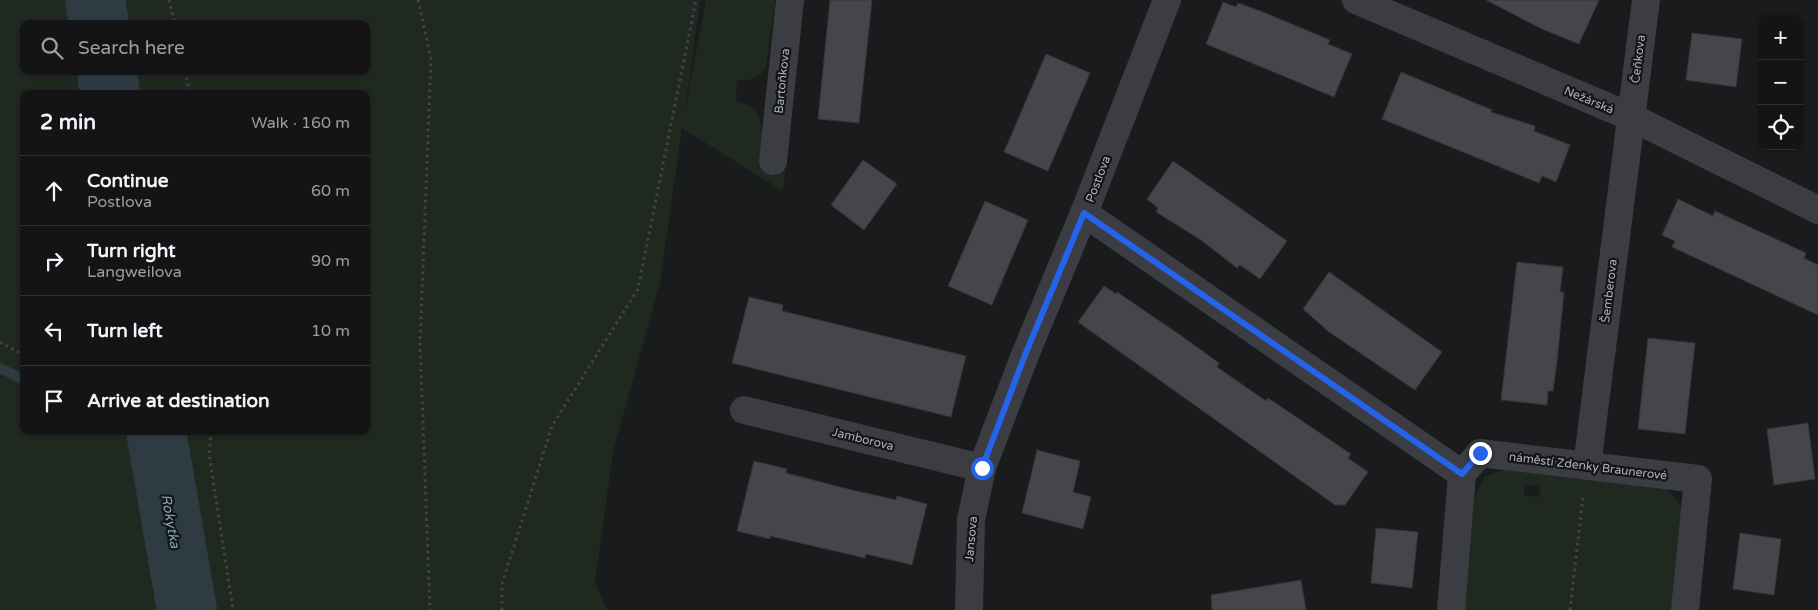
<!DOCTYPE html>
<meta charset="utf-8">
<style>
:root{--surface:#141416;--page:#1d1d1f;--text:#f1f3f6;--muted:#9d9ea1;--line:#333335}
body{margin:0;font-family:"Varela Round",sans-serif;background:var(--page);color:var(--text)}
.controls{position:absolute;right:15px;top:15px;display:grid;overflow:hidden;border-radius:10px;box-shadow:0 1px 4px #0004}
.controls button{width:45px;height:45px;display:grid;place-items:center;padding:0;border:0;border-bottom:1px solid var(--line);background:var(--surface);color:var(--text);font:25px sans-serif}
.stop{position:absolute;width:15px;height:15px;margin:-11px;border:4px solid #2563eb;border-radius:50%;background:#fff}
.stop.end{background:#2563eb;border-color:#fff;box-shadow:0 1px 5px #0008}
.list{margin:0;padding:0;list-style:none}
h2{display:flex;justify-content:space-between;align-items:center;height:65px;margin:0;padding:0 20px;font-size:21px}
h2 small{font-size:16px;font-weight:400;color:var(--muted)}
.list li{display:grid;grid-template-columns:32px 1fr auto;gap:15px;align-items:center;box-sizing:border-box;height:70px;padding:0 20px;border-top:1px solid var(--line)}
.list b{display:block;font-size:19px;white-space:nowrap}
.list p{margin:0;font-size:16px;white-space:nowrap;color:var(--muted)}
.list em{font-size:16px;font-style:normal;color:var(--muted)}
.icon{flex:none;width:28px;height:28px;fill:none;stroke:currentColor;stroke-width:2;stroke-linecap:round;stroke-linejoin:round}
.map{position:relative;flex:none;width:1818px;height:610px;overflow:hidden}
.search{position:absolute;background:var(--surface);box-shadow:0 1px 4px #0004;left:20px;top:20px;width:350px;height:55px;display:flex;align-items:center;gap:12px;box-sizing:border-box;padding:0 18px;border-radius:10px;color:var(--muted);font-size:19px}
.panel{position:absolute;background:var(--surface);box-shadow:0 1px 4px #0004;left:20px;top:90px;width:350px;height:345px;border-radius:10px}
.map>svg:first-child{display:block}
.green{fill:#1f2920;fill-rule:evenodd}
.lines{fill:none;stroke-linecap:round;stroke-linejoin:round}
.stream{stroke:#2e3b43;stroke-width:10}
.river{stroke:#2e3b43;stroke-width:60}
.building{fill:#44464a;stroke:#343539}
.path{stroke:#41444a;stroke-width:3;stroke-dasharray:2.5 4;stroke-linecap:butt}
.minor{stroke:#3b3d43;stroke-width:28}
.route{stroke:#2563eb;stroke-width:6}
.labels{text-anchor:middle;stroke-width:4.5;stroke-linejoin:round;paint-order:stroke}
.street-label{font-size:12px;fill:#acb3be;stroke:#151518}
.water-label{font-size:14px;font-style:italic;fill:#80a4bb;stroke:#151518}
</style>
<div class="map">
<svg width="1818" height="610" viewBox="0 0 1818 610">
<rect width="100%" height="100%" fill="#1a1b1d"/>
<g class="green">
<path d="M 0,0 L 700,0 L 685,111 L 706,0 L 775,0 L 766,68 C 758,77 750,82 737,80 L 736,101 C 770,108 761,135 759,162 L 786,165 L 783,191 L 682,128 L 660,283 L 613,452 L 595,583 L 607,610 L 0,610 ZM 24,24 L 366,24 L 366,71 L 24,71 ZM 24,94 L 366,94 L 366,431 L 24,431 Z"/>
<path d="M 1507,469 L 1657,486 L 1668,490 L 1682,507 L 1673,610 L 1462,610 L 1475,495 L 1485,476 ZM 1525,484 L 1540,486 L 1539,497 L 1524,495 Z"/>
</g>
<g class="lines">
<g class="stream">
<path d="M 0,368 L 24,380"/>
<path d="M 132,431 L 157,443"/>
</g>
<g class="river">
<path d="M 95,0 L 99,24"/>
<path d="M 107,71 L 110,94"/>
<path d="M 156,431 L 187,610"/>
</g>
</g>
<g class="building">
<path d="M 830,0 L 872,0 L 859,123 L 818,119 Z"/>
<path d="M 1486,0 L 1599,0 L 1579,44 L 1542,29 Z"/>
<path d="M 1223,2 L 1236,7 L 1238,3 L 1263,12 L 1330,40 L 1328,44 L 1352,54 L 1334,97 L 1206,44 Z"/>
<path d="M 1692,33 L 1742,39 L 1736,87 L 1686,80 Z"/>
<path d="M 1046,54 L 1090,73 L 1048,171 L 1004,152 Z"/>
<path d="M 1401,72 L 1492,110 L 1491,112 L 1535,126 L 1534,131 L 1570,145 L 1556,182 L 1542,176 L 1539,183 L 1382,119 Z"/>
<path d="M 863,160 L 897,184 L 864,230 L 831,205 Z"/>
<path d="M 1173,161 L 1287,241 L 1260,279 L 1240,265 L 1237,268 L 1201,240 L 1156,212 L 1158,208 L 1147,199 Z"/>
<path d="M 1678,199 L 1713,216 L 1715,211 L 1806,253 L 1804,258 L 1818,265 L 1818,315 L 1672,247 L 1675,241 L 1662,235 Z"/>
<path d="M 985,201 L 1028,220 L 992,305 L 948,286 Z"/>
<path d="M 1517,262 L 1563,267 L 1560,292 L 1564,292 L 1557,361 L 1553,391 L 1548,391 L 1547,405 L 1501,400 Z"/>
<path d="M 1329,272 L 1442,352 L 1415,390 L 1329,332 L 1303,309 Z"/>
<path d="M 1104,286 L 1116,294 L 1117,292 L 1183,337 L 1219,363 L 1217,367 L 1266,401 L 1268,398 L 1351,454 L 1348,458 L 1368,472 L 1345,505 L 1335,505 L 1078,322 Z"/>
<path d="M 749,297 L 783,305 L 782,311 L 966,356 L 951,417 L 732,363 Z"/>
<path d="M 1648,338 L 1695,343 L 1685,434 L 1638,429 Z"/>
<path d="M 1808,423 L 1815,479 L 1774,485 L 1767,429 Z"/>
<path d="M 1037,450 L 1080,461 L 1073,492 L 1091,497 L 1083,529 L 1022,513 Z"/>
<path d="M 754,461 L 787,469 L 786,473 L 848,489 L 896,500 L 897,496 L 927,504 L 912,565 L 866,554 L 865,558 L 770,536 L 770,539 L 737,531 Z"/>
<path d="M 1376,528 L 1418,532 L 1412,588 L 1371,583 Z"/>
<path d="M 1740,533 L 1781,539 L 1774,595 L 1733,589 Z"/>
<path d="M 1301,580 L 1306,610 L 1212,610 L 1211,595 Z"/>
</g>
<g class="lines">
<g class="path">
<path d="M 169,0 L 175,24"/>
<path d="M 418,0 L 431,59 L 420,343 L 430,610"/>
<path d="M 185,71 L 190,94"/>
<path d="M 0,342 L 24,355"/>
<path d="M 211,431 L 209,454 L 233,610"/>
<path d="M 502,610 L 502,584 L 552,426 L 638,289 L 696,0"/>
<path d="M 1570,610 L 1583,496"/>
</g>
<g class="minor">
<path d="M 1356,0 L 1631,117 L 1818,210"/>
<path d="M 773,161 L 790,0"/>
<path d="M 1084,213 L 1462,474"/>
<path d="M 744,410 L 982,468"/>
<path d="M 1587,466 L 1646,0"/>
<path d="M 969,610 L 971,520 L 982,468 L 1025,355 L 1084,213 L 1167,0"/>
<path d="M 1451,610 L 1462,474 L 1480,453 L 1698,479 L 1685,610"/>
</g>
</g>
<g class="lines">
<path class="route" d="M 982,468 L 1025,355 L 1084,213 L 1462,474 L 1480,453"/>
</g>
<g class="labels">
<g class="street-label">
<text transform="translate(1638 59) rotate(-83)" y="4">Čeňkova</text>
<text transform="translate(782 81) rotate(-84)" y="4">Bartoňkova</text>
<text transform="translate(1589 100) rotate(23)" y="4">Nežárská</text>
<text transform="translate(1098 179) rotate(-69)" y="4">Postlova</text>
<text transform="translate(1609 291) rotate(-83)" y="4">Šemberova</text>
<text transform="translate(863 439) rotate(14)" y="4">Jamborova</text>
<text transform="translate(1588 466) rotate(7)" y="4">náměstí Zdenky Braunerové</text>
<text transform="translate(971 539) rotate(-85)" y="4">Jansova</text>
</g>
<g class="water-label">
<text transform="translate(171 521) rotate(80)" y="5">Rokytka</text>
</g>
</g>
</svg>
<div class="controls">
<button>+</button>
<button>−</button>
<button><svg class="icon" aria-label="locate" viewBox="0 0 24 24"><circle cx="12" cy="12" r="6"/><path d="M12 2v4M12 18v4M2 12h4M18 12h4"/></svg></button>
</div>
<div class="stop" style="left:982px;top:468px"></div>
<div class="stop end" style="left:1480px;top:453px"></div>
<div class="search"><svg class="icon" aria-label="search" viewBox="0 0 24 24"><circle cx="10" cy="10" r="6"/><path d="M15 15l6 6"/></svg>Search here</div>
<section class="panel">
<h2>2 min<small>Walk · 160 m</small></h2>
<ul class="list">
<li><svg class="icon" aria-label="ahead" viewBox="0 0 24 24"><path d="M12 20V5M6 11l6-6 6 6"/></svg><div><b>Continue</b><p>Postlova</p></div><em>60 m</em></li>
<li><svg class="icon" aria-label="right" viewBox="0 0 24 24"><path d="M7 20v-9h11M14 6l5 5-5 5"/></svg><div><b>Turn right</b><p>Langweilova</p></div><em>90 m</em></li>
<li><svg class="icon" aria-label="left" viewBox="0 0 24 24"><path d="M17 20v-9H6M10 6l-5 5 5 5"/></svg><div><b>Turn left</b></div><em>10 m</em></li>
<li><svg class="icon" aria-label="arrive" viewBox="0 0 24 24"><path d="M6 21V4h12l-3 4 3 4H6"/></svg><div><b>Arrive at destination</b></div></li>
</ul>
</section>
</div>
